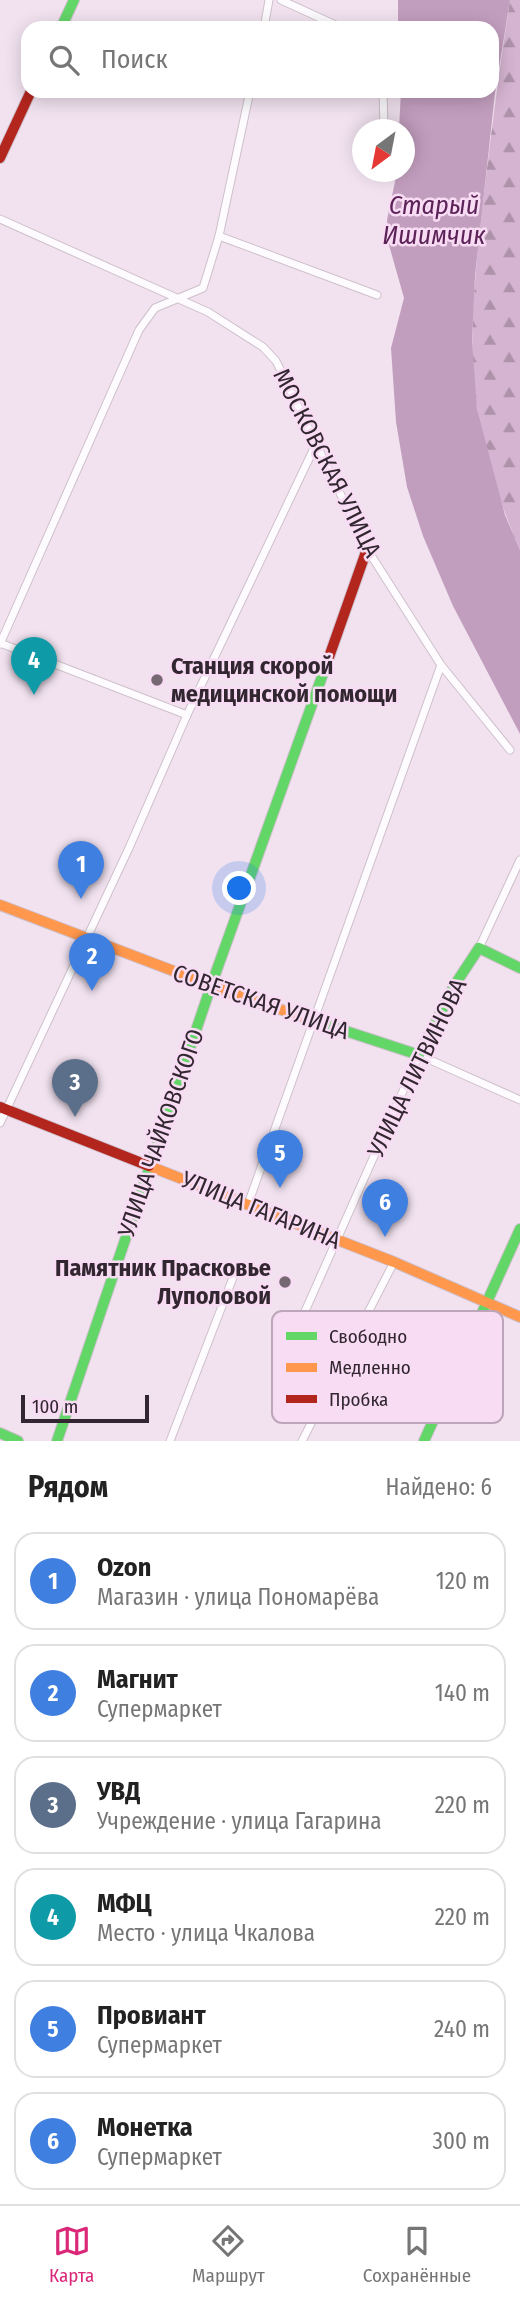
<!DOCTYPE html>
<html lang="ru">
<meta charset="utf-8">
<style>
:root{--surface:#fff;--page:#f6f6f6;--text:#222;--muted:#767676;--line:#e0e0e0;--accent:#db2777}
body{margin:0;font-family:"Fira Sans Condensed",sans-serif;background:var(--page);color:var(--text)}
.compass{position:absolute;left:352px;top:119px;width:63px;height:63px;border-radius:50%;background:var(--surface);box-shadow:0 4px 18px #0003;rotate:212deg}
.scale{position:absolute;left:21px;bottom:18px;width:128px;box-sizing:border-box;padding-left:7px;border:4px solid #322730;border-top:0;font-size:19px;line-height:24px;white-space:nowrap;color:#322730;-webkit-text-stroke:5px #f8dcf4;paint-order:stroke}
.you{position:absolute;left:240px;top:889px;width:24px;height:24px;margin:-18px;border:5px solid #fff;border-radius:50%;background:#1a73e8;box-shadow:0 0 0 10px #1a73e833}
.badge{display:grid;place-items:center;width:46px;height:46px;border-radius:50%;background:var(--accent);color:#fff;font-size:23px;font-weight:700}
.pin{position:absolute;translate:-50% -58px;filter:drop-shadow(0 2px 4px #0008)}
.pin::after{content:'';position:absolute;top:37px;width:24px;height:21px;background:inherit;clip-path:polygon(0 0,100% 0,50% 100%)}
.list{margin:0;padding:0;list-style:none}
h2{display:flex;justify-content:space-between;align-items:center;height:91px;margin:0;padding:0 28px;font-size:30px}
h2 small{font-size:23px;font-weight:400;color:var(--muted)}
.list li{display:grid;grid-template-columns:46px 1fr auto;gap:21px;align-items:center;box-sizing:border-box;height:98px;margin:0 14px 14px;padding:0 14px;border:2px solid var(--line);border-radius:21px}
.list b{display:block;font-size:26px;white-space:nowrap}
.list p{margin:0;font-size:23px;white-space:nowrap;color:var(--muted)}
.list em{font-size:23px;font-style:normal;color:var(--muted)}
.icon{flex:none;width:38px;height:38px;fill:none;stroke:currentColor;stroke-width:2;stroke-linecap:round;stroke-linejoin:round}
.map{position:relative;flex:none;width:520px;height:1441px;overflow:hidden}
.search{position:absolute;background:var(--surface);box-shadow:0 4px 18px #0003;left:21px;right:21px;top:21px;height:77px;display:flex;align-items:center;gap:18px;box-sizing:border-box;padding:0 24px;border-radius:21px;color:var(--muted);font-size:26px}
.sheet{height:763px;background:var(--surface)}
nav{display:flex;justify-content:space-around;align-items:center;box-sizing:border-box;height:98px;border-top:2px solid var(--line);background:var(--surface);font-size:19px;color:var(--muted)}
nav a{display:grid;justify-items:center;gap:4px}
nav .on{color:var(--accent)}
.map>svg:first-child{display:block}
.forest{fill:url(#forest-firs)}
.water{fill:#c29ebe}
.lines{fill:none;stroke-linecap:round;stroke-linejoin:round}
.street-casing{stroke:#cdc0cb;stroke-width:9}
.fast-casing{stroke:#cdc0cb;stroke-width:12}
.slow-casing{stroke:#cdc0cb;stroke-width:12}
.jam-casing{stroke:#cdc0cb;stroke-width:12}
.street{stroke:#fdfbfd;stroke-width:7}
.fast{stroke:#63d668;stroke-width:10}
.slow{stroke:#ff974d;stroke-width:10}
.jam{stroke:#b3261e;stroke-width:10}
.poi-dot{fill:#756873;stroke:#f8dcf4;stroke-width:2.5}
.labels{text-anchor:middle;stroke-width:5;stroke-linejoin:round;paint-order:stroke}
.street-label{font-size:24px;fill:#322730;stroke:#f8dcf4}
.poi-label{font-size:24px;font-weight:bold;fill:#322730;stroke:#f8dcf4;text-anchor:start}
.water-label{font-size:26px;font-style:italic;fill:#5c2358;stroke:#f8dcf4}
.key{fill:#f8dcf4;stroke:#bda6b9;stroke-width:2}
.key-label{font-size:19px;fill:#322730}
</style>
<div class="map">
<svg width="520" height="1441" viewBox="0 0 520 1441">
<defs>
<pattern id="forest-firs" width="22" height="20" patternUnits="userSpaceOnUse" patternTransform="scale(1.75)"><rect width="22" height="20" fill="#d5b4d1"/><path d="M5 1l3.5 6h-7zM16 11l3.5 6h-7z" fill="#ad92aa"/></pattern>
</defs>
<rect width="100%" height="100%" fill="#f2e2f0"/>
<path class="forest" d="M 510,0 L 520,0 L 520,550 C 501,506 484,456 477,408 C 467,343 475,276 482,211 C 490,141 499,70 510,0 Z"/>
<path class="water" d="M 398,0 L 510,0 L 495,93 L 475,276 L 472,340 L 477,409 L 505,515 L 520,550 L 520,734 L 453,606 L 423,536 L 407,487 L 396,422 L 391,348 L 404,298 L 389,245 L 387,220 L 397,172 L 405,172 L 405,130 L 399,129 L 401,91 L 492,91 L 492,28 L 398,28 Z"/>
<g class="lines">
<defs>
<g id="street">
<path d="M 281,0 L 342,28"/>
<path d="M 264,28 L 269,0"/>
<path d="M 383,91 L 384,130"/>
<path d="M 381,177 L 381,172"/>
<path d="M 0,219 L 208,312 L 263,347 L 276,361 L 367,549 L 441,665 L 510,750"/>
<path d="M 219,236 L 377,295"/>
<path d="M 0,643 L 187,715"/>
<path d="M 0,644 L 139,330 L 155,308 L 203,288 L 219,236 L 250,91"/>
<path d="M 479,948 L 520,860"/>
<path d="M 0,1123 L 129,848 L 187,715 L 316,444"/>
<path d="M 248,1204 L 441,665"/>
<path d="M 302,1318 L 419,1055 L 520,1100"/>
<path d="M 170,1441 L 234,1275"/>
<path d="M 302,1441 L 394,1262"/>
</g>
<g id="fast">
<path d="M 61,28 L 74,0"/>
<path d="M 306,1018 L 419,1055 L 454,986 L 479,948 L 520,968"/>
<path d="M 0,1433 L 18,1441"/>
<path d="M 57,1441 L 211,986 L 329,657"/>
<path d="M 424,1441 L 520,1229"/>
</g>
<g id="slow">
<path d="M 0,905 L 234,994 L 306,1018"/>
<path d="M 149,1166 L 394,1262 L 520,1317"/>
</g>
<g id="jam">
<path d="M 0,158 L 31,91"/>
<path d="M 329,657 L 367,549"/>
<path d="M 0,1107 L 149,1166"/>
</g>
</defs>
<use href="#street" class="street-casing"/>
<use href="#fast" class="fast-casing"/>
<use href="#slow" class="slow-casing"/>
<use href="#jam" class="jam-casing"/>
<use href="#street" class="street"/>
<use href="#fast" class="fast"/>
<use href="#slow" class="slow"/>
<use href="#jam" class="jam"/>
</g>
<g class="poi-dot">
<circle cx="157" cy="680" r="7"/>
<circle cx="285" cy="1282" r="7"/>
</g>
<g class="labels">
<g class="street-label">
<text transform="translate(327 463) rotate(63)" y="8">МОСКОВСКАЯ УЛИЦА</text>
<text transform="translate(261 1002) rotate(19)" y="8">СОВЕТСКАЯ УЛИЦА</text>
<text transform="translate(417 1068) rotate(-64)" y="8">УЛИЦА ЛИТВИНОВА</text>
<text transform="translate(161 1133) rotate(-71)" y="8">УЛИЦА ЧАЙКОВСКОГО</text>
<text transform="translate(261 1210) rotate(22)" y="8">УЛИЦА ГАГАРИНА</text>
</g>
<g class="poi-label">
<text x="171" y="674">Станция скорой<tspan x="171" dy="28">медицинской помощи</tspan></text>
<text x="271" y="1276" text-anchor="end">Памятник Прасковье<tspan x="271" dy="28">Луполовой</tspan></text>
</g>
<g class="water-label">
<text x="434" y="214">Старый<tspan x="434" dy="30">Ишимчик</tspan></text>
</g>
</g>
<rect x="272" y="1311" width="231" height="112" rx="10" class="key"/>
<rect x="286" y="1332" width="31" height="8" fill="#63d668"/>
<rect x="286" y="1363" width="31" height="9" fill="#ff974d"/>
<rect x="286" y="1395" width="31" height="8" fill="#b3261e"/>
<g class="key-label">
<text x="329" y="1343">Свободно</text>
<text x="329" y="1374">Медленно</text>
<text x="329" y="1406">Пробка</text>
</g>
</svg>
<svg class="compass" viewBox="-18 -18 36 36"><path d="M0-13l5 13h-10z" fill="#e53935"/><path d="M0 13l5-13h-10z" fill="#767676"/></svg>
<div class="scale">100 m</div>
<div class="you"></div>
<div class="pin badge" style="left:81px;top:899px;background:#3f7fe0">1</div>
<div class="pin badge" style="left:92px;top:991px;background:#3f7fe0">2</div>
<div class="pin badge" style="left:75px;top:1117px;background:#5c6f8a">3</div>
<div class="pin badge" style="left:34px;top:695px;background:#0f9aa8">4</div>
<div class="pin badge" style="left:280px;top:1188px;background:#3f7fe0">5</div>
<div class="pin badge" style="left:385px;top:1237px;background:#3f7fe0">6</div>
<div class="search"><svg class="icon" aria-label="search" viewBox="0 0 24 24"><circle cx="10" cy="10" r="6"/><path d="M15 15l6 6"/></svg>Поиск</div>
</div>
<section class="sheet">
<h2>Рядом<small>Найдено: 6</small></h2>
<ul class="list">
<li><span class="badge" style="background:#3f7fe0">1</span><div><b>Ozon</b><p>Магазин · улица Пономарёва</p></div><em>120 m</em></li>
<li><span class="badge" style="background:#3f7fe0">2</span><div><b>Магнит</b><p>Супермаркет</p></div><em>140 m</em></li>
<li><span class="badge" style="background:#5c6f8a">3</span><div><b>УВД</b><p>Учреждение · улица Гагарина</p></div><em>220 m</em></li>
<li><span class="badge" style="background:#0f9aa8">4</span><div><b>МФЦ</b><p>Место · улица Чкалова</p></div><em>220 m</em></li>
<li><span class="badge" style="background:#3f7fe0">5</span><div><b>Провиант</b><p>Супермаркет</p></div><em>240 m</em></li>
<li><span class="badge" style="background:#3f7fe0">6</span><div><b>Монетка</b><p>Супермаркет</p></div><em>300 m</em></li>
</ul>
</section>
<nav>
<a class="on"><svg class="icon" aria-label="map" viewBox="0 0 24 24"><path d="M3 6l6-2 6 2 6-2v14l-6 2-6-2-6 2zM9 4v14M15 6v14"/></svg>Карта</a>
<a><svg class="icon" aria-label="directions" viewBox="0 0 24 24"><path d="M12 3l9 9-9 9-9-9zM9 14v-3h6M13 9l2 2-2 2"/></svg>Маршрут</a>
<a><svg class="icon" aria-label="saved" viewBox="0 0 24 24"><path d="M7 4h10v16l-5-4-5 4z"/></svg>Сохранённые</a>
</nav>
